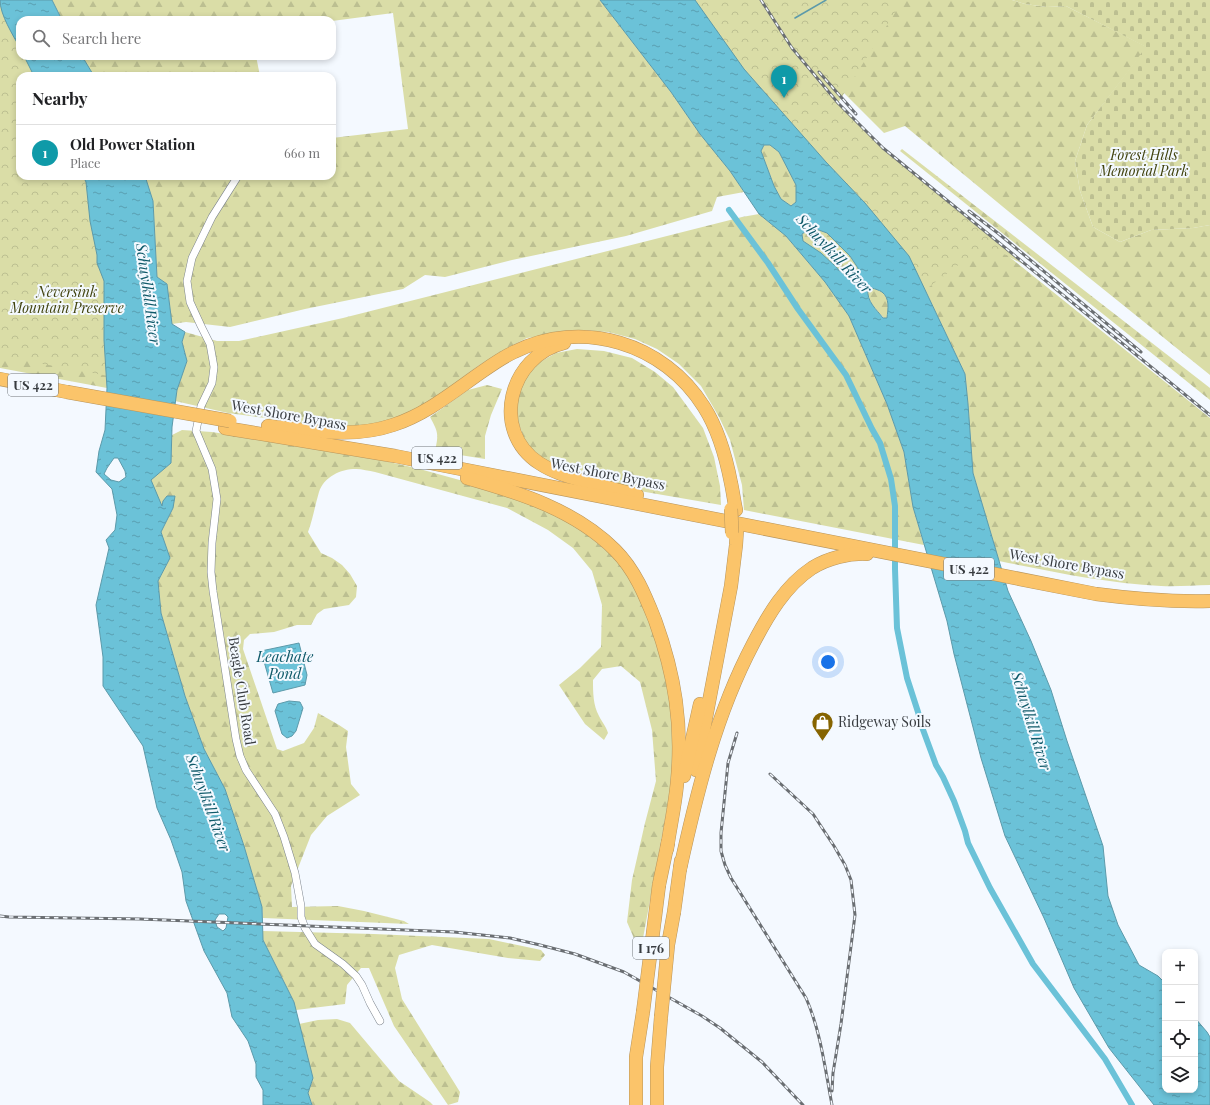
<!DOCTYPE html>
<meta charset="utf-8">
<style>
:root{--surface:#fff;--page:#f2f2f2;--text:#202124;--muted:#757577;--line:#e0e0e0;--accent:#d93025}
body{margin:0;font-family:"Playfair Display",serif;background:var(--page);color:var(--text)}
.controls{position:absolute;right:12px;bottom:12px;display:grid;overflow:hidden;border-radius:8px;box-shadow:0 2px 6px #0003}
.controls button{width:36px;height:36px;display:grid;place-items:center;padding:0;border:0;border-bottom:1px solid var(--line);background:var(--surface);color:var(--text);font:20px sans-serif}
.you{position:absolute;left:828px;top:662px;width:14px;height:14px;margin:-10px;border:3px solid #fff;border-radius:50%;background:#1a73e8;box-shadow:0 0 0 6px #1a73e833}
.badge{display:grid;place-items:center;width:26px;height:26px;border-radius:50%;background:var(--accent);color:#fff;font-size:13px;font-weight:700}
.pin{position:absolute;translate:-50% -33px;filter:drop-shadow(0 1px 2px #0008)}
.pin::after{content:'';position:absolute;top:21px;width:14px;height:12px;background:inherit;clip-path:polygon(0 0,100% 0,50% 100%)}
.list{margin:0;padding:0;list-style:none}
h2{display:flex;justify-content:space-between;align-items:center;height:52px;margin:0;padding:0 16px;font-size:17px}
h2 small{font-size:13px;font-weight:400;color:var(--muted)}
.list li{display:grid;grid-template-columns:26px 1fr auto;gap:12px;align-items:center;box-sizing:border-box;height:56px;padding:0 16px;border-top:1px solid var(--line)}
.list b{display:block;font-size:15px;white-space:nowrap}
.list p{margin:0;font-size:13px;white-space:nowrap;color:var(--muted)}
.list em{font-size:13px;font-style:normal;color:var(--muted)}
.icon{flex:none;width:22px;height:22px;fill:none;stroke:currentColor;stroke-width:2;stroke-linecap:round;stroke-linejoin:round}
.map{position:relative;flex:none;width:1210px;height:1105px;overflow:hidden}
.search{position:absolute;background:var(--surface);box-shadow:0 2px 6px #0003;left:16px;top:16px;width:320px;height:44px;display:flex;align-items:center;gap:10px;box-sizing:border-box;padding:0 14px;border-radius:12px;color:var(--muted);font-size:15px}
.panel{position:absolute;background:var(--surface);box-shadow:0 2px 6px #0003;left:16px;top:72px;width:320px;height:108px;border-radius:12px}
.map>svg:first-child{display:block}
.forest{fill:url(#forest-firs)}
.cemetery{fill:url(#cemetery-stones)}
.park{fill:url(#park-crowns)}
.water{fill:url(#water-ripples);stroke:#5c9aaa;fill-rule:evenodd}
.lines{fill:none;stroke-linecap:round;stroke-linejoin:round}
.stream{stroke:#5c9aaa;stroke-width:1.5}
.canal{stroke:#6bc2d8;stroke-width:6}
.minor-casing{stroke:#7b838c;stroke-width:8}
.motorway-casing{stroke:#b7945b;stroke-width:14}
.minor{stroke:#fff;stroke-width:7}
.motorway{stroke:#fbc46a;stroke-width:13}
.rail-casing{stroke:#6a6e72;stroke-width:3}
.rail{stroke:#f4f9ff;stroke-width:1.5;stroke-dasharray:4.5;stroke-linecap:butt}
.motorway-bridge-casing{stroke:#b7945b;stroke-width:14;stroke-linecap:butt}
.motorway-bridge{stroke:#fbc46a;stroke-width:13}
.labels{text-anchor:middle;stroke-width:4;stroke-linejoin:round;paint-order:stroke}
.shield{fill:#f4f9ff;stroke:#707579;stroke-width:1}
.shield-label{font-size:13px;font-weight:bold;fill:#383c40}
.park-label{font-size:14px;font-style:italic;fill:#41430e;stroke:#f4f9ff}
.street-label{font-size:14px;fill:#383c40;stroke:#f4f9ff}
.poi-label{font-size:14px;fill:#383c40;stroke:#f4f9ff;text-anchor:start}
.water-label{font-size:15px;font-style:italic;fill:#0e5969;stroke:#f4f9ff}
</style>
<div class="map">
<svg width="1210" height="1105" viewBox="0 0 1210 1105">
<defs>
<pattern id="forest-firs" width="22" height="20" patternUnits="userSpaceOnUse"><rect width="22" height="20" fill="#dadda7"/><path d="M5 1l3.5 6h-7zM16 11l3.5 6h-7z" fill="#bcbf91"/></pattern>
<pattern id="cemetery-stones" width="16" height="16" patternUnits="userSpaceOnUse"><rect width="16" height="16" fill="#dadda7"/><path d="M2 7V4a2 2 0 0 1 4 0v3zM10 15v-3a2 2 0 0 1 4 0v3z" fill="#bcbf91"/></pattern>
<pattern id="park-crowns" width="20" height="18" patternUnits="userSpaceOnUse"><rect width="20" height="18" fill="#dadda7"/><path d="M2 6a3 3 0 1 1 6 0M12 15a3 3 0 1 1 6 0" fill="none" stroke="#bcbf91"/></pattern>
<pattern id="water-ripples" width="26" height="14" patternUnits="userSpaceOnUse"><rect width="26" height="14" fill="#6bc2d8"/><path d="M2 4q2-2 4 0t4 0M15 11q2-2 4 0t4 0" fill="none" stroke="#599fb1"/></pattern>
</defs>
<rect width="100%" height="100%" fill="#f4f9ff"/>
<g class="forest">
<path d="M 52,0 L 600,0 L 671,92 L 700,134 L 730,171 L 744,192 L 717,197 L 712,211 L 626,236 L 512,260 L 445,277 L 425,275 L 403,289 L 305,309 L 230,327 L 186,322 L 172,324 L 167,284 L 157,277 L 153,201 L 145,176 L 332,176 L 332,138 L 408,129 L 393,13 L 332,21 L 332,20 L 62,20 Z"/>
<path d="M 771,0 L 1012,0 L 1025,4 L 1047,7 L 1066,6 L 1147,47 L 1087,125 L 1075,161 L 1080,191 L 1093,227 L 1120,242 L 1151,230 L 1193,228 L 1210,225 L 1210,375 L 1087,276 L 905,126 L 884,133 L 832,81 Z"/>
<path d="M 82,56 L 256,56 L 260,76 L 94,76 Z"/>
<path d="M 764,145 L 770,145 L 779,152 L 796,185 L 796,202 L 791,206 L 781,199 L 774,186 L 761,151 Z"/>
<path d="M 902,149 L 1210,388 L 1210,400 L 900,151 Z"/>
<path d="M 884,155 L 1017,263 L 1210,418 L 1210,585 C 1194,585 1177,587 1161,586 C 1106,583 1053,572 999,561 L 973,473 L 968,404 L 965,374 L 909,256 Z"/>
<path d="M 759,214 L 786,236 L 825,282 L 849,316 L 887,404 L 904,452 L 913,507 L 924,545 L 744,510 L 742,485 L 730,440 L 719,417 L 701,386 L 679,364 L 657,349 L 635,339 L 608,332 L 581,330 L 527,338 L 509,347 L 478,366 L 423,407 L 402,418 L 376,424 L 346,427 L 315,425 L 228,413 L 175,401 L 177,390 L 187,361 L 182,342 L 185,332 L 217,341 L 239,341 L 343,318 L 742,217 Z"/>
<path d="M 816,229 L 827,233 L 850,256 L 858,268 L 858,277 L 855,280 L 847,277 L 803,241 L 802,234 L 808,230 Z"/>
<path d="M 872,288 C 875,289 879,290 882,292 C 890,298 888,309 887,318 L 884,318 C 877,310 866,301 868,289 Z"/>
<path d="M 0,335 L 104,340 L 107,388 L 0,368 Z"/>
<path d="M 577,349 L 604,351 L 632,358 L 655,372 L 673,387 L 703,428 L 714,457 L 720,486 L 721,505 L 634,490 L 585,473 L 557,467 L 536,455 L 525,441 L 517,419 L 517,405 L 520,389 L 527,374 L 540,362 L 556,353 Z"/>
<path d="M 487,385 L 502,389 L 491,415 L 485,436 L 485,459 L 435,451 C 439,434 438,432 430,417 L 468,390 Z"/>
<path d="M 182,430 L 212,432 L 353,454 L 416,468 L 496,490 L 557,514 L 590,537 L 615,558 L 634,585 L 647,614 L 662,657 L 669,692 L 672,721 L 674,751 L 672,782 L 641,949 L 636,943 L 627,922 L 632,880 L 645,823 L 656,781 L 652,730 L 640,682 L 621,666 L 602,669 L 593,680 C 593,692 593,705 599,716 C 602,722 606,726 608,733 L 604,740 L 585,724 L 559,685 L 580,668 L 601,647 L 602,605 L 592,571 L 573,548 L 548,530 L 507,508 L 375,472 C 369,471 362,469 356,469 C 340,469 324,477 319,492 C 315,505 313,519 308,532 L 321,553 L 332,558 L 342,565 L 350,574 L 357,586 L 356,597 L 349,605 L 324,609 L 317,614 L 311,625 L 297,625 L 274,632 L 250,634 L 244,640 L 243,649 L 277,749 L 283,751 L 304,743 L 314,728 L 318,713 L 339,725 L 348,731 L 346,747 L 351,784 L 360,795 L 327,816 L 311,835 L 291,886 L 292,907 L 338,906 L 364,911 L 404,921 L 409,924 L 263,918 L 262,907 L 244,846 L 225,789 L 204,749 L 185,696 L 161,613 L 158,581 L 170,558 L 161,532 L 173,508 L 162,507 L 150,480 L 171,463 L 172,435 Z"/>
<path d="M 263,931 L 374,934 L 489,939 L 541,950 L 545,955 L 540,961 L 508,958 L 432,945 L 399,955 L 395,968 L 402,999 L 460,1092 L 458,1102 L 448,1105 L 394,1026 L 369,968 L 361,968 L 347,985 L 345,1004 L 296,1010 L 294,1002 L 263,940 Z"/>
<path d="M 337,1019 L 350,1023 L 399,1081 L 430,1102 L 433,1105 L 312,1105 L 308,1093 L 313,1078 L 299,1024 L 318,1020 Z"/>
</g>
<path class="cemetery" d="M 1012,0 L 1210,0 L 1210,225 L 1193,228 L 1151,230 L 1120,242 L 1093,227 L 1080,191 L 1075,161 L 1087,125 L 1146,47 L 1066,6 L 1047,7 L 1025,4 Z"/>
<g class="park">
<path d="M 0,0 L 20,20 L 20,56 L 53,56 L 63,76 L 20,76 L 20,176 L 110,176 L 141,382 L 0,356 Z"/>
<path d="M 655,0 L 903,0 L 838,103 L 883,148 L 1027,266 L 985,245 L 901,308 L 898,294 Z"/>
</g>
<g class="water">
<path d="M 0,0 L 52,0 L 62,20 L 20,20 L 20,48 C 13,35 0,15 0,0 Z"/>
<path d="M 600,0 L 695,0 L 744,69 L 826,162 L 865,203 L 909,256 L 965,374 L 968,404 L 973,473 L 1008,591 L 1031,641 L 1051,690 L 1067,741 L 1103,846 L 1108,896 L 1118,925 L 1139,965 L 1158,976 L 1165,983 L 1165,1090 L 1195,1090 L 1195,1018 L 1207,1032 L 1210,1037 L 1210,1105 L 1154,1105 L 1109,1048 L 1074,988 L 1044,918 L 1005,836 L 981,758 L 954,654 L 947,621 L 913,507 L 904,452 L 887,404 L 849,316 L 825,282 L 786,236 L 759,214 L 730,171 L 700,134 L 671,92 ZM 764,145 L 770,145 L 779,152 L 796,185 L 796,202 L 791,206 L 781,199 L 774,186 L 761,151 ZM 816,229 L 827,233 L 850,256 L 858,268 L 858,277 L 855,280 L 847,277 L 821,253 L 803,241 L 802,234 L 808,230 ZM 872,288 C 875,289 879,290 882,292 C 890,298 888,309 887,318 L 883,318 C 877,310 866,301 868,289 Z"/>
<path d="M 24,56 L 82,56 L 94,76 L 34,76 Z"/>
<path d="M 83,176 L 145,176 L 153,201 L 157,277 L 167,284 L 172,324 L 185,332 L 182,342 L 187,361 L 177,390 L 172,427 L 171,463 L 151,480 L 162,506 L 163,501 L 167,496 L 175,496 L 173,508 L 161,532 L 170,558 L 158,581 L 161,613 L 185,696 L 204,749 L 225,789 L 244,846 L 262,907 L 263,940 L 294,1002 L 313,1078 L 308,1093 L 312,1105 L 263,1105 L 263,1090 L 256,1077 L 256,1064 L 248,1041 L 232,1017 L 227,993 L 204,951 L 186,901 L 182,872 L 171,840 L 157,808 L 143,746 L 103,686 L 103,657 L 96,605 L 109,548 L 106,540 L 115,530 L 117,515 L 112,489 L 96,472 L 99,451 L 105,430 L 107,388 L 104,340 L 104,281 L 97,263 L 97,255 L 90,221 L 86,182 ZM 114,458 L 118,458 L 125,471 L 126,477 L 119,482 L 111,480 L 104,474 L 107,468 ZM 219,914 L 225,914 L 228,917 L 226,928 L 223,931 L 217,927 L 215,920 Z"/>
<path d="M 299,643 L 307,675 L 305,685 L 273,693 L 261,651 Z"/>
<path d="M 289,701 L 300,702 L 303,708 L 296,731 L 292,736 L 287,738 L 282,734 L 275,711 L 278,704 Z"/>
</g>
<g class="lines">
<path class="stream" d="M 795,18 L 826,0"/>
<path class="canal" d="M 729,210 L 768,263 L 798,309 L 846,375 L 872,429 L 880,443 L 891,479 L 895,506 L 895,569 L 897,628 L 907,678 L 918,712 L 922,727 L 936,765 L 943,777 L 954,801 L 965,831 L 968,843 L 990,888 L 1033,964 L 1105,1059 L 1132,1105"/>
<defs>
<path id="minor" d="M 238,176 L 212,217 L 192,258 L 187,281 L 190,302 L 201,326 L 210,344 L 214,367 L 212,383 L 201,406 L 196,431 L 212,469 L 217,499 L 212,543 L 211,572 L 213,591 L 236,739 L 240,756 L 246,770 L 275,814 L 284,837 L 295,873 L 301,906 L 301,917 L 305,928 L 315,944 L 343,964 L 356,976 L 362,985 L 370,1003 L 380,1021"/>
<g id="motorway">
<path d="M 564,343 C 509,356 490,431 539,463 C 554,473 570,477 587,482 C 604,486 620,491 637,495"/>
<path d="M 0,379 L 67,392"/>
<path d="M 268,426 C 309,430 352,439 393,425 C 427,414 454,391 483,371 C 493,364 503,357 514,352 C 582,318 664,343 704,407 C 718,429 726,457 731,483 C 733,492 734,501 736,510"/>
<path d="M 225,428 L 395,456 L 1096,594 C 1134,599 1171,602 1210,601"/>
<path d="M 467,478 C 520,493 575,510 615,550 C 635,570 645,595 655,620 C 675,675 683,725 677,784 C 675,806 670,827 667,849"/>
<path d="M 696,770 L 731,586 L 736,545 L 737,529"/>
<path d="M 684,776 L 700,704"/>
<path d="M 680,869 C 697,792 716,714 753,644 C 768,615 785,586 812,568 C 828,558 849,553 867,554"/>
<path d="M 659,885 L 668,842"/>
<path d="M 674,912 L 681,861"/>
<path d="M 636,1105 L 636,1057 L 643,1012"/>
<path d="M 657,1105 L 657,1067 L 661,1017"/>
</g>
</defs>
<use href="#minor" class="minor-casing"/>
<use href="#motorway" class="motorway-casing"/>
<use href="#minor" class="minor"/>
<use href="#motorway" class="motorway"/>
<defs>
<g id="rail">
<path d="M 761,0 L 792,48 L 838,103 L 883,148 L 1210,415"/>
<path d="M 819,72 L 856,114"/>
<path d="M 969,211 L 999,234 L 1141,352"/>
<path d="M 737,733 L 728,763 L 721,833 L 721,851 L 725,865 L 731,878 L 806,998 C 821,1032 825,1069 832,1105"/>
<path d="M 770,774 L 813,814 L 834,846 L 845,865 L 851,880 L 855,915 L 841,1024 L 833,1073 L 832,1091"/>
<path d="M 0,916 L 9,917 L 140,919 L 454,932 L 510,938 L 540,945 L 575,954 L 624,972 L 702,1016 L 720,1028 L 762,1062 L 803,1105"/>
</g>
</defs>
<use href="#rail" class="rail-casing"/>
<use href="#rail" class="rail"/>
<defs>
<g id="motorway-bridge">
<path d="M 67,392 L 230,421"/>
<path d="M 731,509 L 732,533"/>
<path d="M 643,1012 L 659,885"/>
<path d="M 661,1017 L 668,945 L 674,912"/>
</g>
</defs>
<use href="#motorway-bridge" class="motorway-bridge-casing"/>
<use href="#motorway-bridge" class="motorway-bridge"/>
</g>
<defs>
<symbol id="shop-pin" viewBox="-11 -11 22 30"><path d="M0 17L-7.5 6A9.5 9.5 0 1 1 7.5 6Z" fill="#866400" stroke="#f4f9ff"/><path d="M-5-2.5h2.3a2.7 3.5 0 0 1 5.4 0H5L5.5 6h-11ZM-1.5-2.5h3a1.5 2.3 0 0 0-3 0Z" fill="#fff"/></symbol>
</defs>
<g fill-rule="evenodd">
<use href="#shop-pin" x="810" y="710" width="25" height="34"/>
</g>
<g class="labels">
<g class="shield">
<rect x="8" y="374" width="50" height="22" rx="3"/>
<rect x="412" y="447" width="50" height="22" rx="3"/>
<rect x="944" y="558" width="50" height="22" rx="3"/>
<rect x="633" y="937" width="36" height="22" rx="3"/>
</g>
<g class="shield-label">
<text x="33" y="390">US 422</text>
<text x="437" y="463">US 422</text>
<text x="969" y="574">US 422</text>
<text x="651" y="953">I 176</text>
</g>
<g class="park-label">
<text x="1144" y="160">Forest Hills<tspan x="1144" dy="16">Memorial Park</tspan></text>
<text x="67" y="297">Neversink<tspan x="67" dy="16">Mountain Preserve</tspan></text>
</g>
<g class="street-label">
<text transform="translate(289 415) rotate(10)" y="5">West Shore Bypass</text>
<text transform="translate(608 474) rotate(11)" y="5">West Shore Bypass</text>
<text transform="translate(1067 564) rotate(10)" y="5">West Shore Bypass</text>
<text transform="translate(242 691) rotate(81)" y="5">Beagle Club Road</text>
</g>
<g class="poi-label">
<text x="838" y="727">Ridgeway Soils</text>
</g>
<g class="water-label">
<text transform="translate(834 254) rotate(47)" y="5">Schuylkill River</text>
<text transform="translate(148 294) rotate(82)" y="5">Schuylkill River</text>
<text x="285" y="662">Leachate<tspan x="285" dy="17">Pond</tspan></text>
<text transform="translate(1031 721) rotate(73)" y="5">Schuylkill River</text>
<text transform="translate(208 803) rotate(70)" y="5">Schuylkill River</text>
</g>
</g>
</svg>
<div class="controls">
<button>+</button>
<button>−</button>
<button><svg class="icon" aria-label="locate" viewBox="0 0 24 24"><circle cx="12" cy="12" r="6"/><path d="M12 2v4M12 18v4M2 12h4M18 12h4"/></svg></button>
<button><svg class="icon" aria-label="layers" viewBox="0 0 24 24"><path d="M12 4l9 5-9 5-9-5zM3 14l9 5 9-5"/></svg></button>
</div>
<div class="you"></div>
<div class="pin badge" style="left:784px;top:98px;background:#0f9aa8">1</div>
<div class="search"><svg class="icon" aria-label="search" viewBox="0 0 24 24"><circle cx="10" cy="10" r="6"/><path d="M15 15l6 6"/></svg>Search here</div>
<section class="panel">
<h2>Nearby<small></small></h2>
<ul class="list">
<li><span class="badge" style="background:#0f9aa8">1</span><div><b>Old Power Station</b><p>Place</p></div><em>660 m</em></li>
</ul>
</section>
</div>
